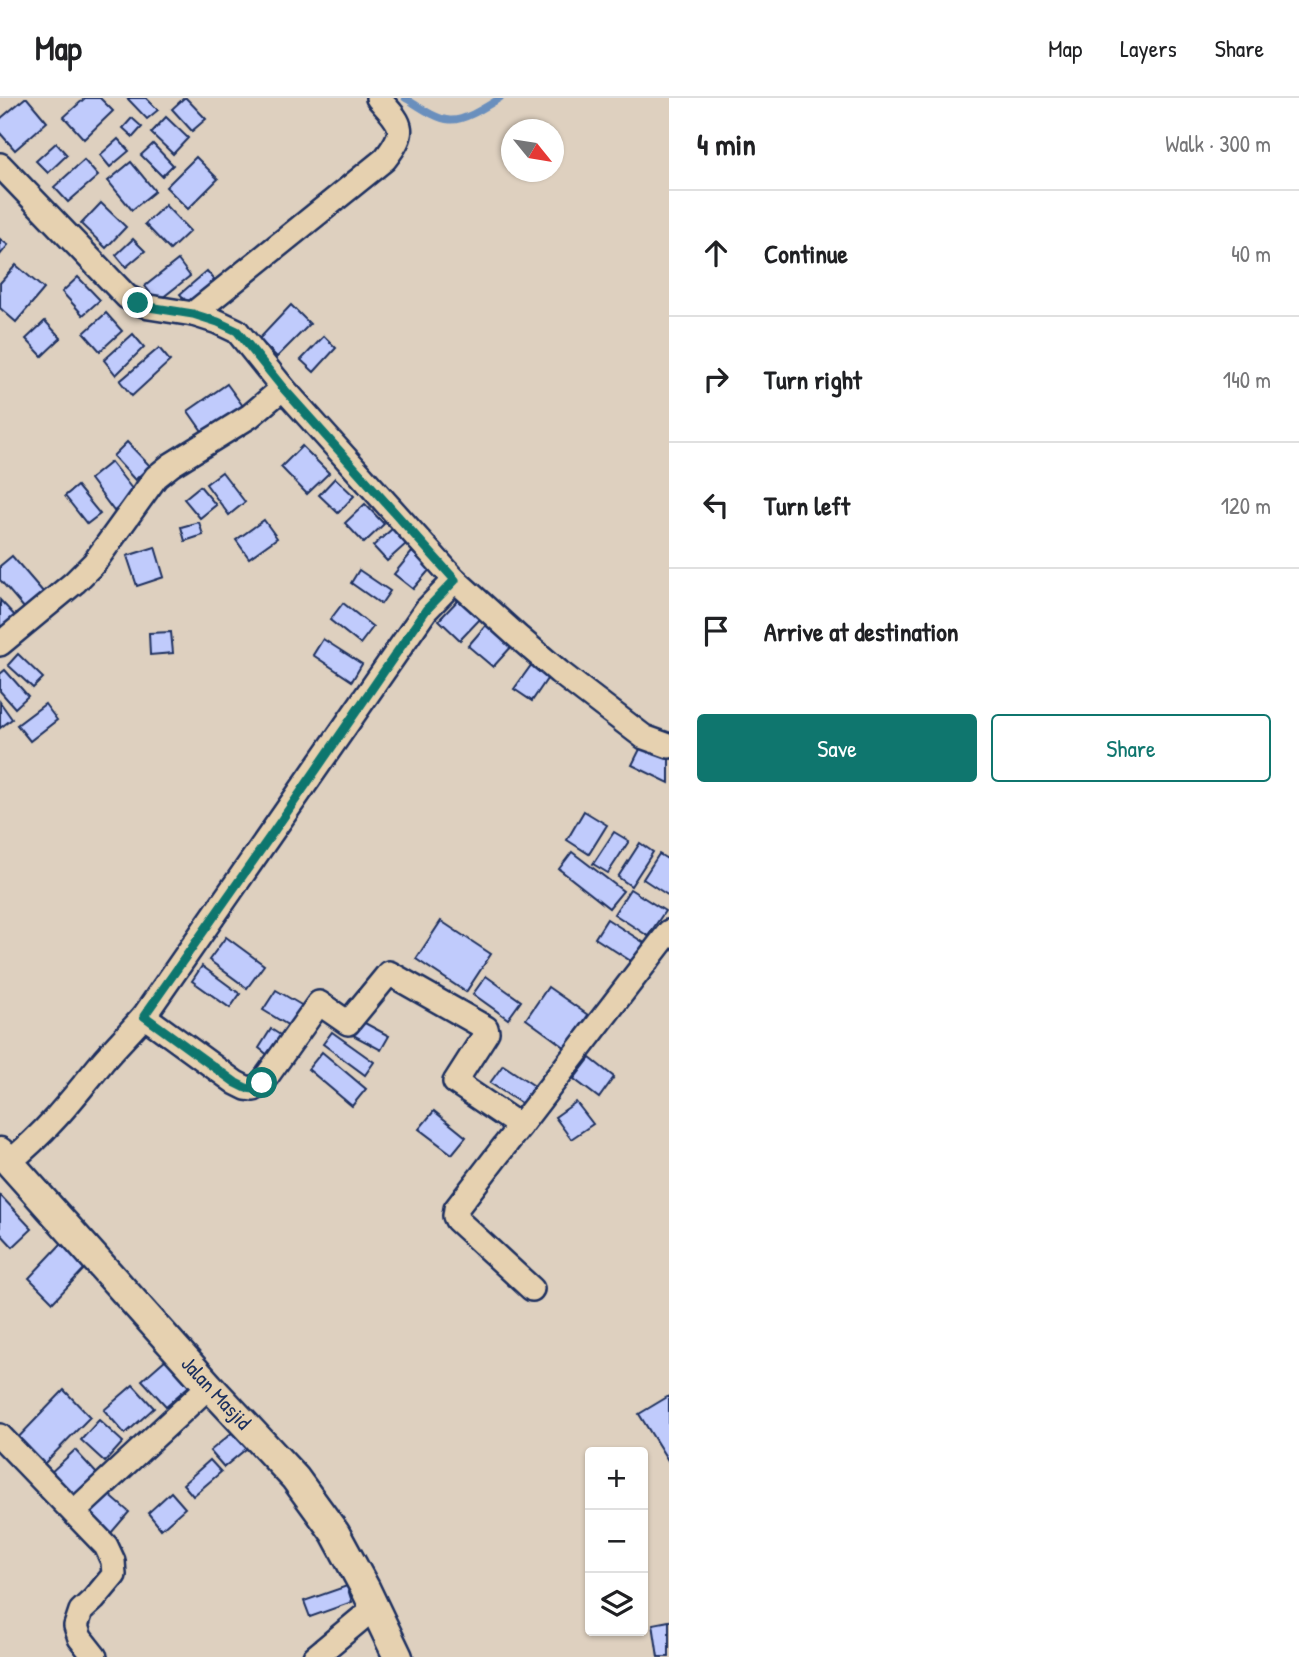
<!DOCTYPE html>
<meta charset="utf-8">
<style>
:root{--surface:#fff;--page:#f2f2f2;--text:#202124;--muted:#757577;--line:#e0e0e0;--accent:#0f766e}
body{margin:0;font-family:"Patrick Hand",sans-serif;background:var(--page);color:var(--text)}
.controls{position:absolute;right:21px;bottom:21px;display:grid;overflow:hidden;border-radius:7px;box-shadow:0 2px 5px #0004}
.controls button{width:63px;height:63px;display:grid;place-items:center;padding:0;border:0;border-bottom:2px solid var(--line);background:var(--surface);color:var(--text);font:35px sans-serif}
.compass{position:absolute;left:501px;top:21px;width:63px;height:63px;border-radius:50%;background:var(--surface);box-shadow:0 2px 5px #0004;rotate:120deg}
.stop{position:absolute;width:21px;height:21px;margin:-16px;border:5px solid #0f766e;border-radius:50%;background:#fff}
.stop.end{background:#0f766e;border-color:#fff;box-shadow:0 2px 7px #0008}
.list{margin:0;padding:0;list-style:none}
h2{display:flex;justify-content:space-between;align-items:center;height:91px;margin:0;padding:0 28px;font-size:30px}
h2 small{font-size:23px;font-weight:400;color:var(--muted)}
.list li{display:grid;grid-template-columns:46px 1fr auto;gap:21px;align-items:center;box-sizing:border-box;height:126px;padding:0 28px;border-top:2px solid var(--line)}
.list b{display:block;font-size:26px;white-space:nowrap}
.list em{font-size:23px;font-style:normal;color:var(--muted)}
.actions{display:flex;gap:14px;padding:21px 28px}
.actions a{flex:1;padding:16px 0;border:2px solid var(--accent);border-radius:7px;text-align:center;font-size:24px;color:var(--accent)}
.actions .main{background:var(--accent);color:#fff}
.icon{flex:none;width:38px;height:38px;fill:none;stroke:currentColor;stroke-width:2;stroke-linecap:round;stroke-linejoin:round}
.map{position:relative;flex:none;width:669px;height:1559px;overflow:hidden}
header{display:flex;align-items:center;gap:42px;box-sizing:border-box;height:98px;padding:0 35px;background:var(--surface);border-bottom:2px solid var(--line)}
header strong{font-size:33px}
nav{display:flex;gap:38px;margin-inline-start:auto;font-size:24px}
main{display:flex}
aside{flex:1;background:var(--surface)}
.map>svg:first-child{display:block}
.lines{fill:none;stroke-linecap:round;stroke-linejoin:round}
.stream{stroke:#6b8fbd;stroke-width:7}
.building{fill:#c0cbfc;stroke:#1b2f5e;stroke-width:2}
.minor-casing{stroke:#1b2f5e;stroke-width:28}
.tertiary-casing{stroke:#1b2f5e;stroke-width:33}
.minor{stroke:#e6d1b0;stroke-width:23}
.tertiary{stroke:#e6d1b0;stroke-width:28}
.route{stroke:#0f766e;stroke-width:9}
.labels{text-anchor:middle;stroke-width:5;stroke-linejoin:round;paint-order:stroke}
.street-label{font-size:21px;fill:#1b2f5e;stroke:#e6d1b0}
</style>
<header>
<strong>Map</strong>
<nav><a>Map</a><a>Layers</a><a>Share</a></nav>
</header>
<main>
<div class="map">
<svg width="669" height="1559" viewBox="0 0 669 1559">
<rect width="100%" height="100%" fill="#ded0bf"/>
<filter id="ink" filterUnits="userSpaceOnUse"><feTurbulence type="fractalNoise" baseFrequency=".0143" numOctaves="2"/><feDisplacementMap in="SourceGraphic" scale="14" xChannelSelector="R" yChannelSelector="G"/><feConvolveMatrix kernelMatrix="1 2 1 2 8 2 1 2 1" color-interpolation-filters="sRGB"/></filter>
<g filter="url(#ink)">
<g class="lines">
<path class="stream" d="M 405,0 C 417,7 435,21 450,22 C 465,23 487,8 500,0"/>
</g>
<g class="building">
<path d="M 25,0 L 27,0 L 47,24 L 15,52 L 0,35 L 0,21 Z"/>
<path d="M 85,0 L 100,0 L 113,13 L 84,41 L 64,19 Z"/>
<path d="M 127,0 L 146,0 L 158,12 L 147,21 Z"/>
<path d="M 184,0 L 186,0 L 206,21 L 192,33 L 172,11 Z"/>
<path d="M 166,19 L 188,40 L 173,56 L 151,35 Z"/>
<path d="M 132,20 L 142,29 L 133,39 L 123,30 Z"/>
<path d="M 118,41 L 129,53 L 110,69 L 100,57 Z"/>
<path d="M 56,45 L 67,57 L 48,75 L 36,63 Z"/>
<path d="M 153,46 L 173,67 L 162,78 L 141,57 Z"/>
<path d="M 196,59 L 218,81 L 188,111 L 166,89 Z"/>
<path d="M 84,62 L 98,78 L 68,104 L 54,89 Z"/>
<path d="M 131,64 L 155,93 L 132,112 L 108,83 Z"/>
<path d="M 101,105 L 126,129 L 106,150 L 81,126 Z"/>
<path d="M 165,107 L 190,133 L 170,152 L 145,126 Z"/>
<path d="M 0,141 L 8,147 L 0,157 Z"/>
<path d="M 133,141 L 145,153 L 126,169 L 116,157 Z"/>
<path d="M 178,162 L 190,178 L 157,204 L 145,188 Z"/>
<path d="M 16,167 L 44,191 L 16,224 L 0,210 L 0,185 Z"/>
<path d="M 207,173 L 218,186 L 191,209 L 180,196 Z"/>
<path d="M 78,179 L 100,202 L 83,217 L 62,194 Z"/>
<path d="M 291,207 L 310,226 L 277,259 L 259,241 Z"/>
<path d="M 106,215 L 122,233 L 100,253 L 84,235 Z"/>
<path d="M 45,223 L 61,240 L 42,258 L 26,241 Z"/>
<path d="M 133,236 L 144,249 L 116,277 L 104,262 Z"/>
<path d="M 324,238 L 336,250 L 314,274 L 301,262 Z"/>
<path d="M 159,250 L 170,263 L 132,298 L 120,283 Z"/>
<path d="M 227,286 L 248,315 L 209,343 L 188,313 Z"/>
<path d="M 127,344 L 150,368 L 135,382 L 113,358 Z"/>
<path d="M 302,348 L 329,375 L 307,396 L 281,369 Z"/>
<path d="M 111,364 L 136,396 L 114,413 L 90,381 Z"/>
<path d="M 222,374 L 245,404 L 229,417 L 206,386 Z"/>
<path d="M 335,380 L 354,398 L 338,415 L 319,397 Z"/>
<path d="M 77,388 L 100,416 L 87,426 L 65,398 Z"/>
<path d="M 200,388 L 216,407 L 200,420 L 184,401 Z"/>
<path d="M 365,406 L 384,426 L 364,445 L 345,425 Z"/>
<path d="M 264,422 L 277,440 L 249,460 L 236,442 Z"/>
<path d="M 199,424 L 203,437 L 185,443 L 181,429 Z"/>
<path d="M 392,431 L 406,446 L 387,463 L 373,448 Z"/>
<path d="M 155,449 L 164,479 L 137,488 L 127,458 Z"/>
<path d="M 412,454 L 431,470 L 413,491 L 394,476 Z"/>
<path d="M 12,458 L 44,495 L 25,511 L 0,482 L 0,468 Z"/>
<path d="M 359,472 L 390,493 L 381,506 L 351,485 Z"/>
<path d="M 461,499 L 482,519 L 460,542 L 439,522 Z"/>
<path d="M 0,502 L 18,521 L 6,533 L 0,527 Z"/>
<path d="M 343,505 L 373,529 L 360,546 L 330,522 Z"/>
<path d="M 487,526 L 512,548 L 493,569 L 468,548 Z"/>
<path d="M 171,534 L 173,555 L 150,557 L 149,535 Z"/>
<path d="M 323,541 L 362,566 L 352,583 L 313,557 Z"/>
<path d="M 18,556 L 43,580 L 33,590 L 8,567 Z"/>
<path d="M 532,566 L 549,578 L 532,603 L 514,591 Z"/>
<path d="M 5,572 L 28,598 L 15,610 L 0,593 L 0,576 Z"/>
<path d="M 0,604 L 12,621 L 0,630 Z"/>
<path d="M 45,606 L 57,622 L 30,643 L 17,627 Z"/>
<path d="M 642,647 L 669,660 L 669,685 L 632,667 Z"/>
<path d="M 584,713 L 607,727 L 589,756 L 567,742 Z"/>
<path d="M 614,734 L 629,743 L 608,775 L 593,766 Z"/>
<path d="M 640,745 L 653,754 L 631,788 L 618,779 Z"/>
<path d="M 572,754 L 623,793 L 609,810 L 559,771 Z"/>
<path d="M 659,756 L 669,762 L 669,798 L 643,781 Z"/>
<path d="M 630,791 L 665,813 L 648,838 L 614,816 Z"/>
<path d="M 607,821 L 646,846 L 634,865 L 595,840 Z"/>
<path d="M 441,823 L 491,856 L 466,894 L 416,861 Z"/>
<path d="M 226,839 L 264,867 L 247,890 L 209,862 Z"/>
<path d="M 202,868 L 240,896 L 230,910 L 192,883 Z"/>
<path d="M 486,878 L 521,903 L 508,921 L 473,896 Z"/>
<path d="M 548,889 L 588,917 L 566,950 L 526,921 Z"/>
<path d="M 276,892 L 308,911 L 296,932 L 263,912 Z"/>
<path d="M 361,923 L 389,938 L 381,952 L 353,937 Z"/>
<path d="M 271,931 L 288,942 L 274,962 L 259,950 Z"/>
<path d="M 332,934 L 374,964 L 365,977 L 323,946 Z"/>
<path d="M 322,954 L 366,991 L 352,1008 L 308,971 Z"/>
<path d="M 590,960 L 614,979 L 599,1000 L 574,981 Z"/>
<path d="M 503,967 L 536,989 L 524,1007 L 490,985 Z"/>
<path d="M 576,1004 L 593,1026 L 571,1041 L 555,1019 Z"/>
<path d="M 434,1013 L 466,1039 L 452,1056 L 419,1031 Z"/>
<path d="M 0,1097 L 32,1131 L 13,1149 L 0,1135 Z"/>
<path d="M 61,1146 L 86,1169 L 53,1204 L 29,1180 Z"/>
<path d="M 174,1254 L 197,1281 L 166,1308 L 142,1282 Z"/>
<path d="M 133,1287 L 154,1310 L 125,1336 L 104,1312 Z"/>
<path d="M 64,1292 L 90,1319 L 37,1373 L 11,1347 Z"/>
<path d="M 669,1298 L 669,1364 L 639,1316 Z"/>
<path d="M 99,1322 L 123,1344 L 105,1364 L 81,1342 Z"/>
<path d="M 239,1329 L 252,1346 L 224,1369 L 210,1353 Z"/>
<path d="M 75,1352 L 98,1377 L 71,1402 L 48,1377 Z"/>
<path d="M 210,1362 L 221,1374 L 193,1398 L 183,1386 Z"/>
<path d="M 171,1394 L 185,1410 L 161,1431 L 148,1415 Z"/>
<path d="M 107,1395 L 129,1414 L 111,1435 L 89,1416 Z"/>
<path d="M 347,1488 L 352,1504 L 310,1519 L 304,1503 Z"/>
<path d="M 669,1523 L 669,1559 L 658,1559 L 653,1526 Z"/>
</g>
<g class="lines">
<defs>
<g id="minor">
<path d="M 0,67 L 127,199 L 149,209 L 193,216 L 218,224 L 237,233 L 283,290 L 455,482 L 518,539 L 559,574 L 644,639 L 669,648"/>
<path d="M 193,216 L 385,61 C 409,30 401,26 378,0"/>
<path d="M 0,546 L 75,484 L 94,465 L 156,379 L 171,367 L 250,318 L 283,290"/>
<path d="M 144,918 L 236,985 L 246,990 L 254,991 L 262,985 L 319,905 L 348,925 L 389,875 L 486,930 L 487,934 L 455,984 L 520,1028"/>
<path d="M 9,1064 C 46,1035 74,999 104,962 C 117,947 131,933 144,918 L 426,512 L 455,482"/>
<path d="M 532,1191 L 457,1122 L 455,1118 L 456,1111 L 669,834"/>
<path d="M 0,1338 L 106,1448 L 113,1463 L 114,1477 L 94,1501 L 81,1513 L 76,1528 L 80,1540 L 95,1559"/>
<path d="M 74,1414 L 209,1288"/>
<path d="M 315,1559 L 374,1510"/>
</g>
<path id="tertiary" d="M 0,1054 L 209,1288 L 295,1380 L 335,1435 L 366,1492 L 398,1559"/>
</defs>
<use href="#minor" class="minor-casing"/>
<use href="#tertiary" class="tertiary-casing"/>
<use href="#minor" class="minor"/>
<use href="#tertiary" class="tertiary"/>
</g>
</g>
<g class="lines" filter="url(#ink)">
<path class="route" d="M 138,205 L 149,209 L 193,216 L 218,224 L 237,233 L 283,290 L 455,482 L 426,512 L 274,733 L 144,918 L 236,985 L 246,990 L 254,991 L 262,985"/>
</g>
<g class="labels">
<g class="street-label">
<text transform="translate(216 1295) rotate(47)" y="7">Jalan Masjid</text>
</g>
</g>
</svg>
<div class="controls">
<button>+</button>
<button>−</button>
<button><svg class="icon" aria-label="layers" viewBox="0 0 24 24"><path d="M12 4l9 5-9 5-9-5zM3 14l9 5 9-5"/></svg></button>
</div>
<svg class="compass" viewBox="-18 -18 36 36"><path d="M0-13l5 13h-10z" fill="#e53935"/><path d="M0 13l5-13h-10z" fill="#757577"/></svg>
<div class="stop" style="left:262px;top:985px"></div>
<div class="stop end" style="left:138px;top:205px"></div>
</div>
<aside>
<h2>4 min<small>Walk · 300 m</small></h2>
<ul class="list">
<li><svg class="icon" aria-label="ahead" viewBox="0 0 24 24"><path d="M12 20V5M6 11l6-6 6 6"/></svg><div><b>Continue</b></div><em>40 m</em></li>
<li><svg class="icon" aria-label="right" viewBox="0 0 24 24"><path d="M7 20v-9h11M14 6l5 5-5 5"/></svg><div><b>Turn right</b></div><em>140 m</em></li>
<li><svg class="icon" aria-label="left" viewBox="0 0 24 24"><path d="M17 20v-9H6M10 6l-5 5 5 5"/></svg><div><b>Turn left</b></div><em>120 m</em></li>
<li><svg class="icon" aria-label="arrive" viewBox="0 0 24 24"><path d="M6 21V4h12l-3 4 3 4H6"/></svg><div><b>Arrive at destination</b></div></li>
</ul>
<div class="actions"><a class="main">Save</a><a>Share</a></div>
</aside>
</main>
